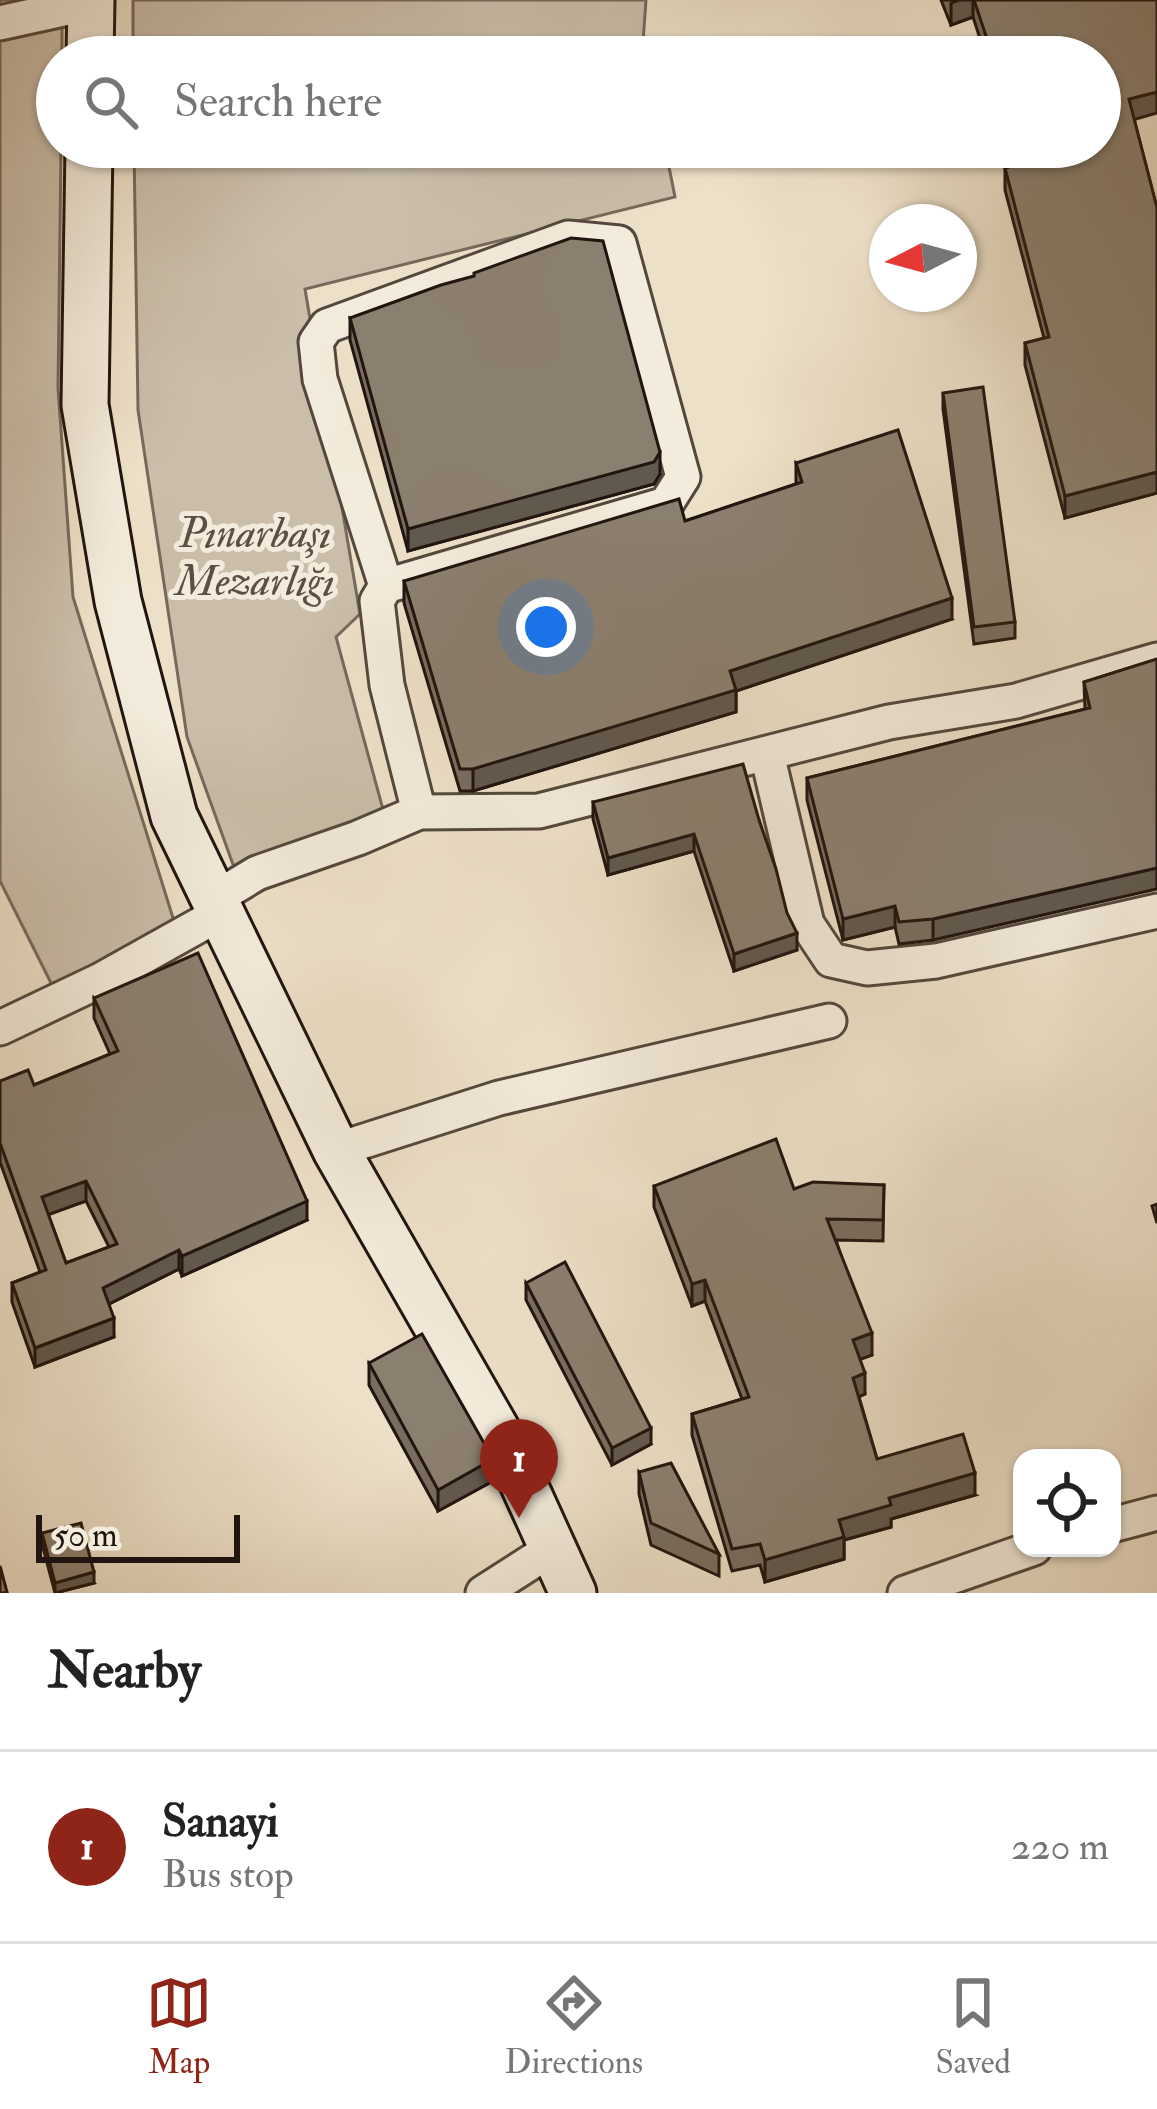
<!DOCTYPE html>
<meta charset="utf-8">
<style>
:root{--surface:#fff;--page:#f6f6f6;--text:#222;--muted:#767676;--line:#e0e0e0;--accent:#8f2418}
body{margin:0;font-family:"IM FELL Double Pica",serif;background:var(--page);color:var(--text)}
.controls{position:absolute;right:36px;bottom:36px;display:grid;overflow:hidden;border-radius:24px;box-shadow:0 3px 9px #0004}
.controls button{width:108px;height:108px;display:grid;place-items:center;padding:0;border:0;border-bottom:3px solid var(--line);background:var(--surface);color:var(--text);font:60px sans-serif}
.compass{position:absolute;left:869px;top:204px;width:108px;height:108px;border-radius:50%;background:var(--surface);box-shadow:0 3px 9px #0004;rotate:264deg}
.scale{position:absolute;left:36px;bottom:30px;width:204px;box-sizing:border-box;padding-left:12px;border:6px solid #21150f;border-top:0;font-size:33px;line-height:42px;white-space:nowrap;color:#21150f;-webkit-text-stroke:9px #f3ebdb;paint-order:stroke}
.you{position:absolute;left:546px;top:627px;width:42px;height:42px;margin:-30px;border:9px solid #fff;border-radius:50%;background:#1a73e8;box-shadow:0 0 0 18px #1a73e833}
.badge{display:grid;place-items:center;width:78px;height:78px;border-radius:50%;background:var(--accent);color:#fff;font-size:39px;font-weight:700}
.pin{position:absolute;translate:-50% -99px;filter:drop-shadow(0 3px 6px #0008)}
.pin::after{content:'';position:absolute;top:63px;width:42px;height:36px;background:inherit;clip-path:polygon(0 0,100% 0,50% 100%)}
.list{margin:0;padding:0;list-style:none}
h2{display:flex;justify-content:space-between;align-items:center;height:156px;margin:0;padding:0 48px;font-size:51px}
h2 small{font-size:39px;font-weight:400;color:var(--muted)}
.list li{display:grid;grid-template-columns:78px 1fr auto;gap:36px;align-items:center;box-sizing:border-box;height:192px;padding:0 48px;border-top:3px solid var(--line)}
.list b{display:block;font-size:45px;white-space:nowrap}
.list p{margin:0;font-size:39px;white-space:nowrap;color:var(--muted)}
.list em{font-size:39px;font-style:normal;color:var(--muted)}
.icon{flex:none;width:66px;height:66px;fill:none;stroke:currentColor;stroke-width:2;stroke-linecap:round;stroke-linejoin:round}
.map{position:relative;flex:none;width:1157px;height:1593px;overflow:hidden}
.search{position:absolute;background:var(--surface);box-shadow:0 3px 9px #0004;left:36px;right:36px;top:36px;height:132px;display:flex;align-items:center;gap:30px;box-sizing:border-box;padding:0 42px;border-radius:66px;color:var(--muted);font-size:45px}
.sheet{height:348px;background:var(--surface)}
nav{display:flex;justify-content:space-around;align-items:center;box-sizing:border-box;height:168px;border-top:3px solid var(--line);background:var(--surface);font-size:33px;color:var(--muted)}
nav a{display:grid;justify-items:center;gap:6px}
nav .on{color:var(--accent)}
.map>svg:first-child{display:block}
.green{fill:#cabda9;stroke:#76695c;stroke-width:3}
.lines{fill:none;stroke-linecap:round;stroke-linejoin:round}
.street-casing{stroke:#54483d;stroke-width:39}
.secondary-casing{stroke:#21150f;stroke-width:51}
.street{stroke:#f3ebdb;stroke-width:33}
.secondary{stroke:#f3ebdb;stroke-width:45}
.wall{fill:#786d5f;stroke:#21150f;stroke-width:3;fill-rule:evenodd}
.shaded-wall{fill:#61594e;stroke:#21150f;stroke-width:3}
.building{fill:#8b7f6f;stroke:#21150f;stroke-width:3;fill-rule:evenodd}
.labels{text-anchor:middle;stroke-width:10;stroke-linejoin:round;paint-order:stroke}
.park-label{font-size:42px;font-style:italic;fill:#5c5045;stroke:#f3ebdb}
</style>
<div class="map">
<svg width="1157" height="1593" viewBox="0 0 1157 1593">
<rect width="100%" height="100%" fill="#ede0c8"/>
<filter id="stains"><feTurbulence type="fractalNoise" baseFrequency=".00167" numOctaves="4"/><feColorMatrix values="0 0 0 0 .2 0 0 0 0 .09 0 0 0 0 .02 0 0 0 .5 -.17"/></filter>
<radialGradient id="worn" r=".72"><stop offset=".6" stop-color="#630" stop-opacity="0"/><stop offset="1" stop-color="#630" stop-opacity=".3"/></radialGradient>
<g class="green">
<path d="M 0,0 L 62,0 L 62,57 L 57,57 L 57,147 L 61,147 L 58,388 L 73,597 L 178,934 L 55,991 L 0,881 Z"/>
<path d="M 133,0 L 646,0 L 643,43 L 646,57 L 133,57 Z"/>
<path d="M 134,147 L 665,147 L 675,197 L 305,289 L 360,614 L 336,637 L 384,813 L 235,870 L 187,737 L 138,410 Z"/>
</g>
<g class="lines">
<defs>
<g id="street">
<path d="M 0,23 L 91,3"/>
<path d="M 386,586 L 320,379 L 316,342 L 327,326 L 568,238 L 619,243 L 683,477 L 666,504 L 386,586 L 377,601 L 387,685 L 419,812"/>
<path d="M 767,754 L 807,924 L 831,960 L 867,968 L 936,961 L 1157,911"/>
<path d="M 214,899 L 257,873 L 358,838 L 419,812 L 539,811 L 889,722 L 1016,701 L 1157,660"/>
<path d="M 0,1028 L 101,980 L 221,913"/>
<path d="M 336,1150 L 499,1098 L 829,1021"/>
<path d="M 1112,1525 L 1157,1513"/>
<path d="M 483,1593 L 553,1548"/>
<path d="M 905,1593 L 1034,1548"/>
</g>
<g id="secondary">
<path d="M 90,57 L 91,0"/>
<path d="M 89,147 L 85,405 L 118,601 L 174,816 L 336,1150 L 509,1452 L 573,1593"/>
</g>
</defs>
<use href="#street" class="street-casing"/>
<use href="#secondary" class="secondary-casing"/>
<use href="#street" class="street"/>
<use href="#secondary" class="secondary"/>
</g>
<g class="wall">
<path d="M 941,0 L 1157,0 L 1134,119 L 1157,208 L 1157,493 L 1065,518 L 1025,365 L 1025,343 L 1044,338 L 1005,190 L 1005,168 L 1022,164 L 1016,147 L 1100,147 L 1100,57 L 986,57 L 973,17 L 951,25 Z"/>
<path d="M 350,318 L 660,474 L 654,484 L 408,551 L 350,340 Z"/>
<path d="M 943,393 L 1015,622 L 1015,638 L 974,644 L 943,409 Z"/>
<path d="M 796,463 L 952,619 L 736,691 L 736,712 L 473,791 L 460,791 L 404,603 L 404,581 L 685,521 L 796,484 Z"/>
<path d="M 1157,659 L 933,940 L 899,944 L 895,927 L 843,940 L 807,800 L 807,778 L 1085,709 L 1084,682 Z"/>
<path d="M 593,802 L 759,820 L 797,950 L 734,971 L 694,851 L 608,875 L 593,819 Z"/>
<path d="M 94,998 L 307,1220 L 182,1276 L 179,1269 L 109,1304 L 114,1337 L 35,1367 L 12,1302 L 12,1283 L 40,1272 L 0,1162 L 0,1081 L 34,1085 L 110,1054 L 94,1018 ZM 86,1201 L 109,1247 L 66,1263 L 48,1214 Z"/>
<path d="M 884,1185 L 883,1241 L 836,1240 L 872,1355 L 860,1359 L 865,1394 L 859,1397 L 877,1459 L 975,1495 L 891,1519 L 891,1527 L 844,1540 L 844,1559 L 765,1582 L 760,1565 L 732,1571 L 692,1435 L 692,1414 L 742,1399 L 705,1301 L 692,1306 L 654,1207 L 654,1186 L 794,1189 Z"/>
<path d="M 526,1283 L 651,1444 L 612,1465 L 526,1300 Z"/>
<path d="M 369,1363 L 493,1481 L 438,1511 L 369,1385 Z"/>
<path d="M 639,1472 L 719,1554 L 719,1576 L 651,1545 L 639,1494 Z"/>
<path d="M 42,1533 L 94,1583 L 55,1593 L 42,1544 Z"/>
</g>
<g class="shaded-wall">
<path d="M 959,0 L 973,0 L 973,17 L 951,25 L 951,3 Z"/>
<path d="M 1157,92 L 1157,113 L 1129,121 L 1129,99 Z"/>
<path d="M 660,452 L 660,474 L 654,484 L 408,551 L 408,529 Z"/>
<path d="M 1157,472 L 1157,493 L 1065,518 L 1065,496 Z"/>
<path d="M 952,598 L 952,619 L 736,691 L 736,712 L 473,791 L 473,769 L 730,671 Z"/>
<path d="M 694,834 L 694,851 L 608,875 L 608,858 Z"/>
<path d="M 1157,868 L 1157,889 L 933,940 L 933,919 Z"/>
<path d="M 895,906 L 895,927 L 843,940 L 843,919 Z"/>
<path d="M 797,933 L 797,950 L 734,971 L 734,954 Z"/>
<path d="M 86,1181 L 86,1201 L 42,1217 L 42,1197 Z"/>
<path d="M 307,1201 L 307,1220 L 182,1276 L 182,1256 Z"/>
<path d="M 179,1250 L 179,1269 L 103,1307 L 103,1288 Z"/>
<path d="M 705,1280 L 705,1301 L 692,1306 L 692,1284 Z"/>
<path d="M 114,1318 L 114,1337 L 35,1367 L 35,1348 Z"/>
<path d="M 872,1333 L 872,1355 L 853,1362 L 853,1340 Z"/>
<path d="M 865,1373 L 865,1394 L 853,1399 L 853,1378 Z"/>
<path d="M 651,1428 L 651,1444 L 612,1465 L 612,1448 Z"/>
<path d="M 493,1459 L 493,1481 L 438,1511 L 438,1490 Z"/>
<path d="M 975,1473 L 975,1495 L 891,1519 L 891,1527 L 844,1540 L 844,1559 L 765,1582 L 765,1560 L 839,1520 L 889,1498 Z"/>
<path d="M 94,1572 L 94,1583 L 55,1593 L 55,1583 Z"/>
</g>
<g class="building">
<path d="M 974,0 L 1157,0 L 1157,92 L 1129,99 L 1157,208 L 1157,472 L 1065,496 L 1025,343 L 1049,337 L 1005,168 L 1028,162 L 1023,147 L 1100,147 L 1100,57 L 993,57 Z"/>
<path d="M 571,238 L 603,241 L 660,452 L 654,462 L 408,529 L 350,318 L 441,285 L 474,276 L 474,273 Z"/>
<path d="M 983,387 L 1015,622 L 974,627 L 943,393 Z"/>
<path d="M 898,430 L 952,598 L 730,671 L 736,690 L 473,769 L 460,769 L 404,581 L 679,499 L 685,521 L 802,482 L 796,463 Z"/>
<path d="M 1157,659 L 1157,868 L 933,919 L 899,922 L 895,906 L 843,919 L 807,778 L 1090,708 L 1084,682 Z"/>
<path d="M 743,764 L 759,820 L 776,869 L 787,913 L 797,933 L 734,954 L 694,834 L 608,858 L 593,802 Z"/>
<path d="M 198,953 L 307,1201 L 182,1256 L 179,1250 L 103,1288 L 114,1318 L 35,1348 L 12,1283 L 46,1270 L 0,1143 L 0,1081 L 28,1070 L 34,1085 L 118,1051 L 94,998 ZM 86,1181 L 117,1244 L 66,1263 L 42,1197 Z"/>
<path d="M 776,1139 L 794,1189 L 813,1182 L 884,1185 L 883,1220 L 827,1219 L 872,1333 L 853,1340 L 865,1373 L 853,1378 L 877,1459 L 963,1434 L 975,1473 L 889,1498 L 891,1505 L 839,1520 L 844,1537 L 765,1560 L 760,1544 L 732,1549 L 692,1414 L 749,1397 L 705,1280 L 692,1284 L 654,1186 Z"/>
<path d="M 1157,1204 L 1157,1223 L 1152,1206 Z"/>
<path d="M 565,1262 L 651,1428 L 612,1448 L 526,1283 Z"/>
<path d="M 422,1334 L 493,1459 L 438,1490 L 369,1363 Z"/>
<path d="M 671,1463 L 719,1554 L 651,1523 L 639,1472 Z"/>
<path d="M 81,1523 L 94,1572 L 55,1583 L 42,1533 Z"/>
<path d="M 0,1566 L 7,1592 L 3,1593 L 0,1593 Z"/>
</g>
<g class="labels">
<g class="park-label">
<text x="255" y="547">Pınarbaşı<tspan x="255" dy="48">Mezarlığı</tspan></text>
</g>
</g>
<rect width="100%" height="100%" filter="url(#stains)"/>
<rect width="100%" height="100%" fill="url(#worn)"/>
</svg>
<div class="controls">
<button><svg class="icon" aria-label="locate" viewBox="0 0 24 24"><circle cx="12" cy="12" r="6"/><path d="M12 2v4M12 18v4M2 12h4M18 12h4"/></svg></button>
</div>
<svg class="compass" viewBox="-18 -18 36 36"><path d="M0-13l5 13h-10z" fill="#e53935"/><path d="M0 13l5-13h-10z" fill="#767676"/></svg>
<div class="scale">50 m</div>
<div class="you"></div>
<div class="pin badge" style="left:519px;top:1518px">1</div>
<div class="search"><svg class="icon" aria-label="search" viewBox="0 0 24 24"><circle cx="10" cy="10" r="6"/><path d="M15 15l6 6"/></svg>Search here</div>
</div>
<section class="sheet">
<h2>Nearby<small></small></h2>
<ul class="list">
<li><span class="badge">1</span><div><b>Sanayi</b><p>Bus stop</p></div><em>220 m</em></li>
</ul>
</section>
<nav>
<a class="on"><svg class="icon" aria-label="map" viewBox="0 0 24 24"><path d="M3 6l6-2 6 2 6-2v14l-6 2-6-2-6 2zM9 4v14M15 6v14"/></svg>Map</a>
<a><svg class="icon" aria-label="directions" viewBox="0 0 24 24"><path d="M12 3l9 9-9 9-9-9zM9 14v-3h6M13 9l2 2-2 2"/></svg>Directions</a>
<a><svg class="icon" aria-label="saved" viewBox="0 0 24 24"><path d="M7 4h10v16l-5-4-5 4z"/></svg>Saved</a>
</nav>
